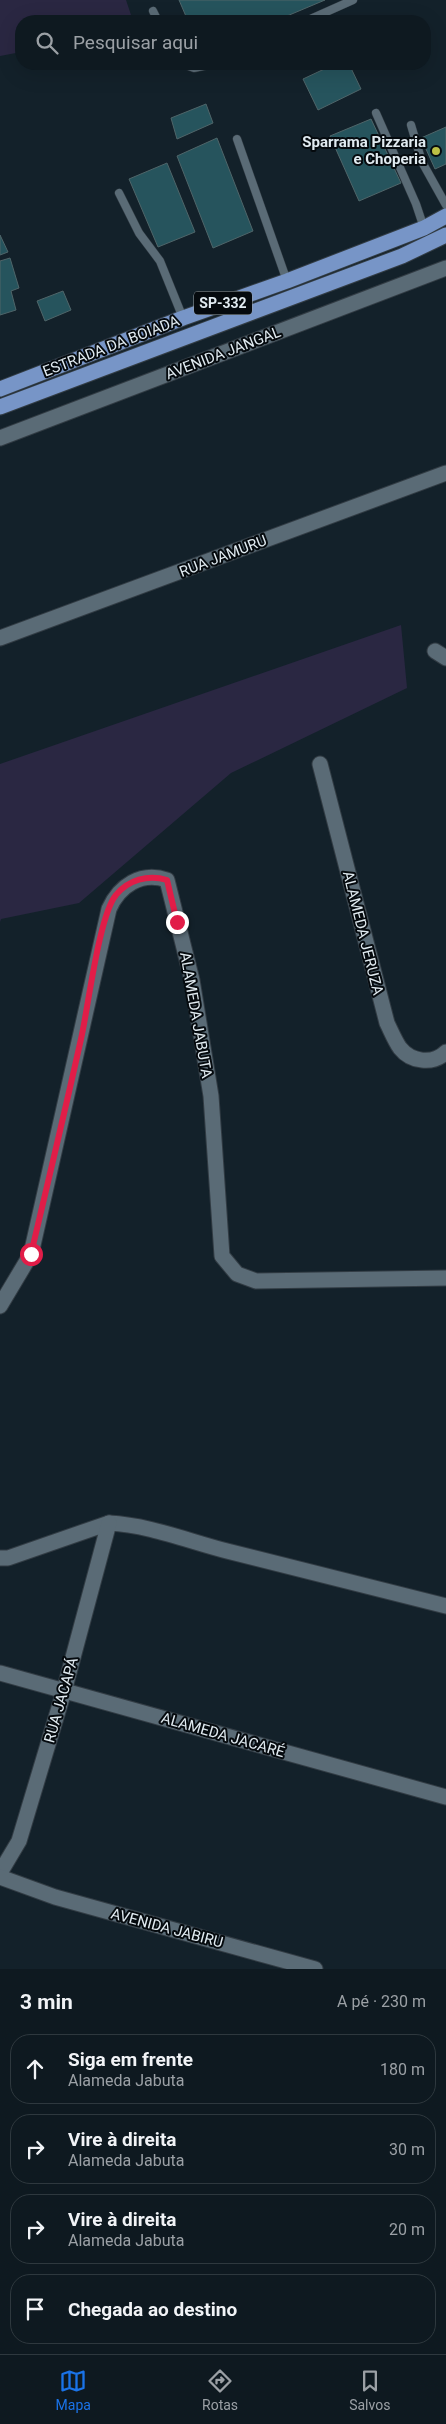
<!DOCTYPE html>
<html lang="pt">
<meta charset="utf-8">
<style>
:root{--surface:#0e1920;--page:#172229;--text:#f1f3f6;--muted:#9ba0a5;--line:#2e383e;--accent:#1a73e8}
body{margin:0;font-family:Roboto,sans-serif;background:var(--page);color:var(--text)}
.stop{position:absolute;width:15px;height:15px;margin:-11px;border:4px solid #e11d48;border-radius:50%;background:#fff}
.stop.end{background:#e11d48;border-color:#fff;box-shadow:0 1px 5px #0008}
.list{margin:0;padding:0;list-style:none}
h2{display:flex;justify-content:space-between;align-items:center;height:65px;margin:0;padding:0 20px;font-size:21px}
h2 small{font-size:16px;font-weight:400;color:var(--muted)}
.list li{display:grid;grid-template-columns:32px 1fr auto;gap:15px;align-items:center;box-sizing:border-box;height:70px;margin:0 10px 10px;padding:0 10px;border:1px solid var(--line);border-radius:20px}
.list b{display:block;font-size:19px;white-space:nowrap}
.list p{margin:0;font-size:16px;white-space:nowrap;color:var(--muted)}
.list em{font-size:16px;font-style:normal;color:var(--muted)}
.icon{flex:none;width:28px;height:28px;fill:none;stroke:currentColor;stroke-width:2;stroke-linecap:round;stroke-linejoin:round}
.map{position:relative;flex:none;width:446px;height:1969px;overflow:hidden}
.search{position:absolute;background:var(--surface);box-shadow:0 5px 20px #0002;left:15px;right:15px;top:15px;height:55px;display:flex;align-items:center;gap:12px;box-sizing:border-box;padding:0 18px;border-radius:20px;color:var(--muted);font-size:19px}
.sheet{height:385px;background:var(--surface)}
nav{display:flex;justify-content:space-around;align-items:center;box-sizing:border-box;height:70px;border-top:1px solid var(--line);background:var(--surface);font-size:14px;color:var(--muted)}
nav a{display:grid;justify-items:center;gap:2px}
nav .on{color:var(--accent)}
.map>svg:first-child{display:block}
.green{fill:#2a2742}
.building{fill:#26545d;stroke:#4f6569}
.lines{fill:none;stroke-linecap:round;stroke-linejoin:round}
.lane-casing{stroke:#323c44;stroke-width:9}
.street-casing{stroke:#323c44;stroke-width:17}
.primary-casing{stroke:#323c44;stroke-width:17}
.lane{stroke:#5a6b76;stroke-width:8}
.street{stroke:#5a6b76;stroke-width:15}
.primary{stroke:#7795c7;stroke-width:15}
.route{stroke:#e11d48;stroke-width:6}
.poi-dot{fill:#bbc045;stroke:#050a0e;stroke-width:2}
.labels{text-anchor:middle;stroke-width:4;stroke-linejoin:round;paint-order:stroke}
.shield{fill:#050a0e;stroke:#9fa8ad;stroke-width:1}
.shield-label{font-size:14px;font-weight:bold;fill:#e1ebf1}
.poi-label{font-size:15px;font-weight:bold;fill:#e1ebf1;stroke:#050a0e;text-anchor:end}
.street-label{font-size:15px;fill:#e1ebf1;stroke:#050a0e}
</style>
<div class="map">
<svg width="446" height="1969" viewBox="0 0 446 1969">
<rect width="100%" height="100%" fill="#13212a"/>
<g class="green">
<path d="M 0,0 L 126,0 L 133,21 L 21,21 L 21,52 L 0,56 Z"/>
<path d="M 401,625 L 407,688 L 231,773 L 79,903 L 1,919 L 0,922 L 0,764 Z"/>
</g>
<g class="building">
<path d="M 179,0 L 325,0 L 275,21 L 188,21 Z"/>
<path d="M 335,64 L 349,64 L 361,89 L 318,110 L 303,79 Z"/>
<path d="M 206,104 L 213,123 L 177,139 L 171,118 Z"/>
<path d="M 371,119 L 401,183 L 359,201 L 330,136 Z"/>
<path d="M 446,127 L 446,164 L 435,169 L 421,138 Z"/>
<path d="M 217,138 L 253,231 L 213,248 L 177,156 Z"/>
<path d="M 167,163 L 195,232 L 158,247 L 129,179 Z"/>
<path d="M 0,235 L 8,252 L 0,255 Z"/>
<path d="M 10,258 L 19,288 L 11,291 L 16,310 L 0,315 L 0,261 Z"/>
<path d="M 63,291 L 71,310 L 45,321 L 37,301 Z"/>
</g>
<g class="lines">
<defs>
<g id="lane">
<path d="M 153,11 L 158,21"/>
<path d="M 306,21 L 353,0"/>
<path d="M 183,64 L 194,68 L 213,64"/>
<path d="M 376,113 L 416,204 L 424,228"/>
<path d="M 411,125 L 422,162 L 446,205"/>
<path d="M 237,139 L 287,281"/>
<path d="M 119,193 L 139,233 L 160,261 L 183,318"/>
</g>
<g id="street">
<path d="M 0,438 L 446,268"/>
<path d="M 0,638 L 446,473"/>
<path d="M 435,651 L 446,658"/>
<path d="M 320,764 L 387,1023 C 391,1031 395,1041 400,1048 C 411,1062 433,1065 446,1052"/>
<path d="M 0,1306 L 31,1254 L 109,909 C 119,886 141,871 167,880 L 192,980 L 211,1096 L 222,1256 L 237,1274 L 256,1281 L 446,1278"/>
<path d="M 0,1558 L 8,1558 L 109,1523 C 149,1525 188,1541 227,1551 C 300,1570 373,1588 446,1606"/>
<path d="M 0,1673 L 446,1797"/>
<path d="M 0,1873 L 19,1841 L 64,1691 L 109,1523"/>
<path d="M 0,1877 L 55,1897 L 315,1969"/>
</g>
<g id="primary">
<path d="M 0,389 L 183,318 L 287,281 L 424,228 L 446,216"/>
<path d="M 0,407 L 402,256 L 446,235"/>
</g>
</defs>
<use href="#lane" class="lane-casing"/>
<use href="#street" class="street-casing"/>
<use href="#primary" class="primary-casing"/>
<use href="#lane" class="lane"/>
<use href="#street" class="street"/>
<use href="#primary" class="primary"/>
</g>
<g class="lines">
<path class="route" d="M 31,1254 C 48,1182 65,1111 81,1039 C 88,1009 99,915 116,895 C 128,880 148,874 167,880 L 177,922"/>
</g>
<circle class="poi-dot" cx="436" cy="151" r="5"/>
<g class="labels">
<rect class="shield" x="194" y="291.5" width="58" height="23" rx="4"/>
<g class="shield-label">
<text x="223" y="308">SP-332</text>
</g>
<g class="poi-label">
<text x="426" y="147">Sparrama Pizzaria<tspan x="426" dy="17">e Choperia</tspan></text>
</g>
<g class="street-label">
<text transform="translate(111 346) rotate(-21)" y="5">ESTRADA DA BOIADA</text>
<text transform="translate(223 353) rotate(-21)" y="5">AVENIDA JANGAL</text>
<text transform="translate(223 556) rotate(-21)" y="5">RUA JAMURU</text>
<text transform="translate(363 933) rotate(76)" y="5">ALAMEDA JERUZA</text>
<text transform="translate(196 1015) rotate(80)" y="5">ALAMEDA JABUTA</text>
<text transform="translate(61 1700) rotate(-74)" y="5">RUA JACAPÁ</text>
<text transform="translate(223 1735) rotate(16)" y="5">ALAMEDA JACARÉ</text>
<text transform="translate(167 1928) rotate(15)" y="5">AVENIDA JABIRU</text>
</g>
</g>
</svg>
<div class="stop" style="left:31px;top:1254px"></div>
<div class="stop end" style="left:177px;top:922px"></div>
<div class="search"><svg class="icon" aria-label="search" viewBox="0 0 24 24"><circle cx="10" cy="10" r="6"/><path d="M15 15l6 6"/></svg>Pesquisar aqui</div>
</div>
<section class="sheet">
<h2>3 min<small>A pé · 230 m</small></h2>
<ul class="list">
<li><svg class="icon" aria-label="ahead" viewBox="0 0 24 24"><path d="M12 20V5M6 11l6-6 6 6"/></svg><div><b>Siga em frente</b><p>Alameda Jabuta</p></div><em>180 m</em></li>
<li><svg class="icon" aria-label="right" viewBox="0 0 24 24"><path d="M7 20v-9h11M14 6l5 5-5 5"/></svg><div><b>Vire à direita</b><p>Alameda Jabuta</p></div><em>30 m</em></li>
<li><svg class="icon" aria-label="right" viewBox="0 0 24 24"><path d="M7 20v-9h11M14 6l5 5-5 5"/></svg><div><b>Vire à direita</b><p>Alameda Jabuta</p></div><em>20 m</em></li>
<li><svg class="icon" aria-label="arrive" viewBox="0 0 24 24"><path d="M6 21V4h12l-3 4 3 4H6"/></svg><div><b>Chegada ao destino</b></div></li>
</ul>
</section>
<nav>
<a class="on"><svg class="icon" aria-label="map" viewBox="0 0 24 24"><path d="M3 6l6-2 6 2 6-2v14l-6 2-6-2-6 2zM9 4v14M15 6v14"/></svg>Mapa</a>
<a><svg class="icon" aria-label="directions" viewBox="0 0 24 24"><path d="M12 3l9 9-9 9-9-9zM9 14v-3h6M13 9l2 2-2 2"/></svg>Rotas</a>
<a><svg class="icon" aria-label="saved" viewBox="0 0 24 24"><path d="M7 4h10v16l-5-4-5 4z"/></svg>Salvos</a>
</nav>
